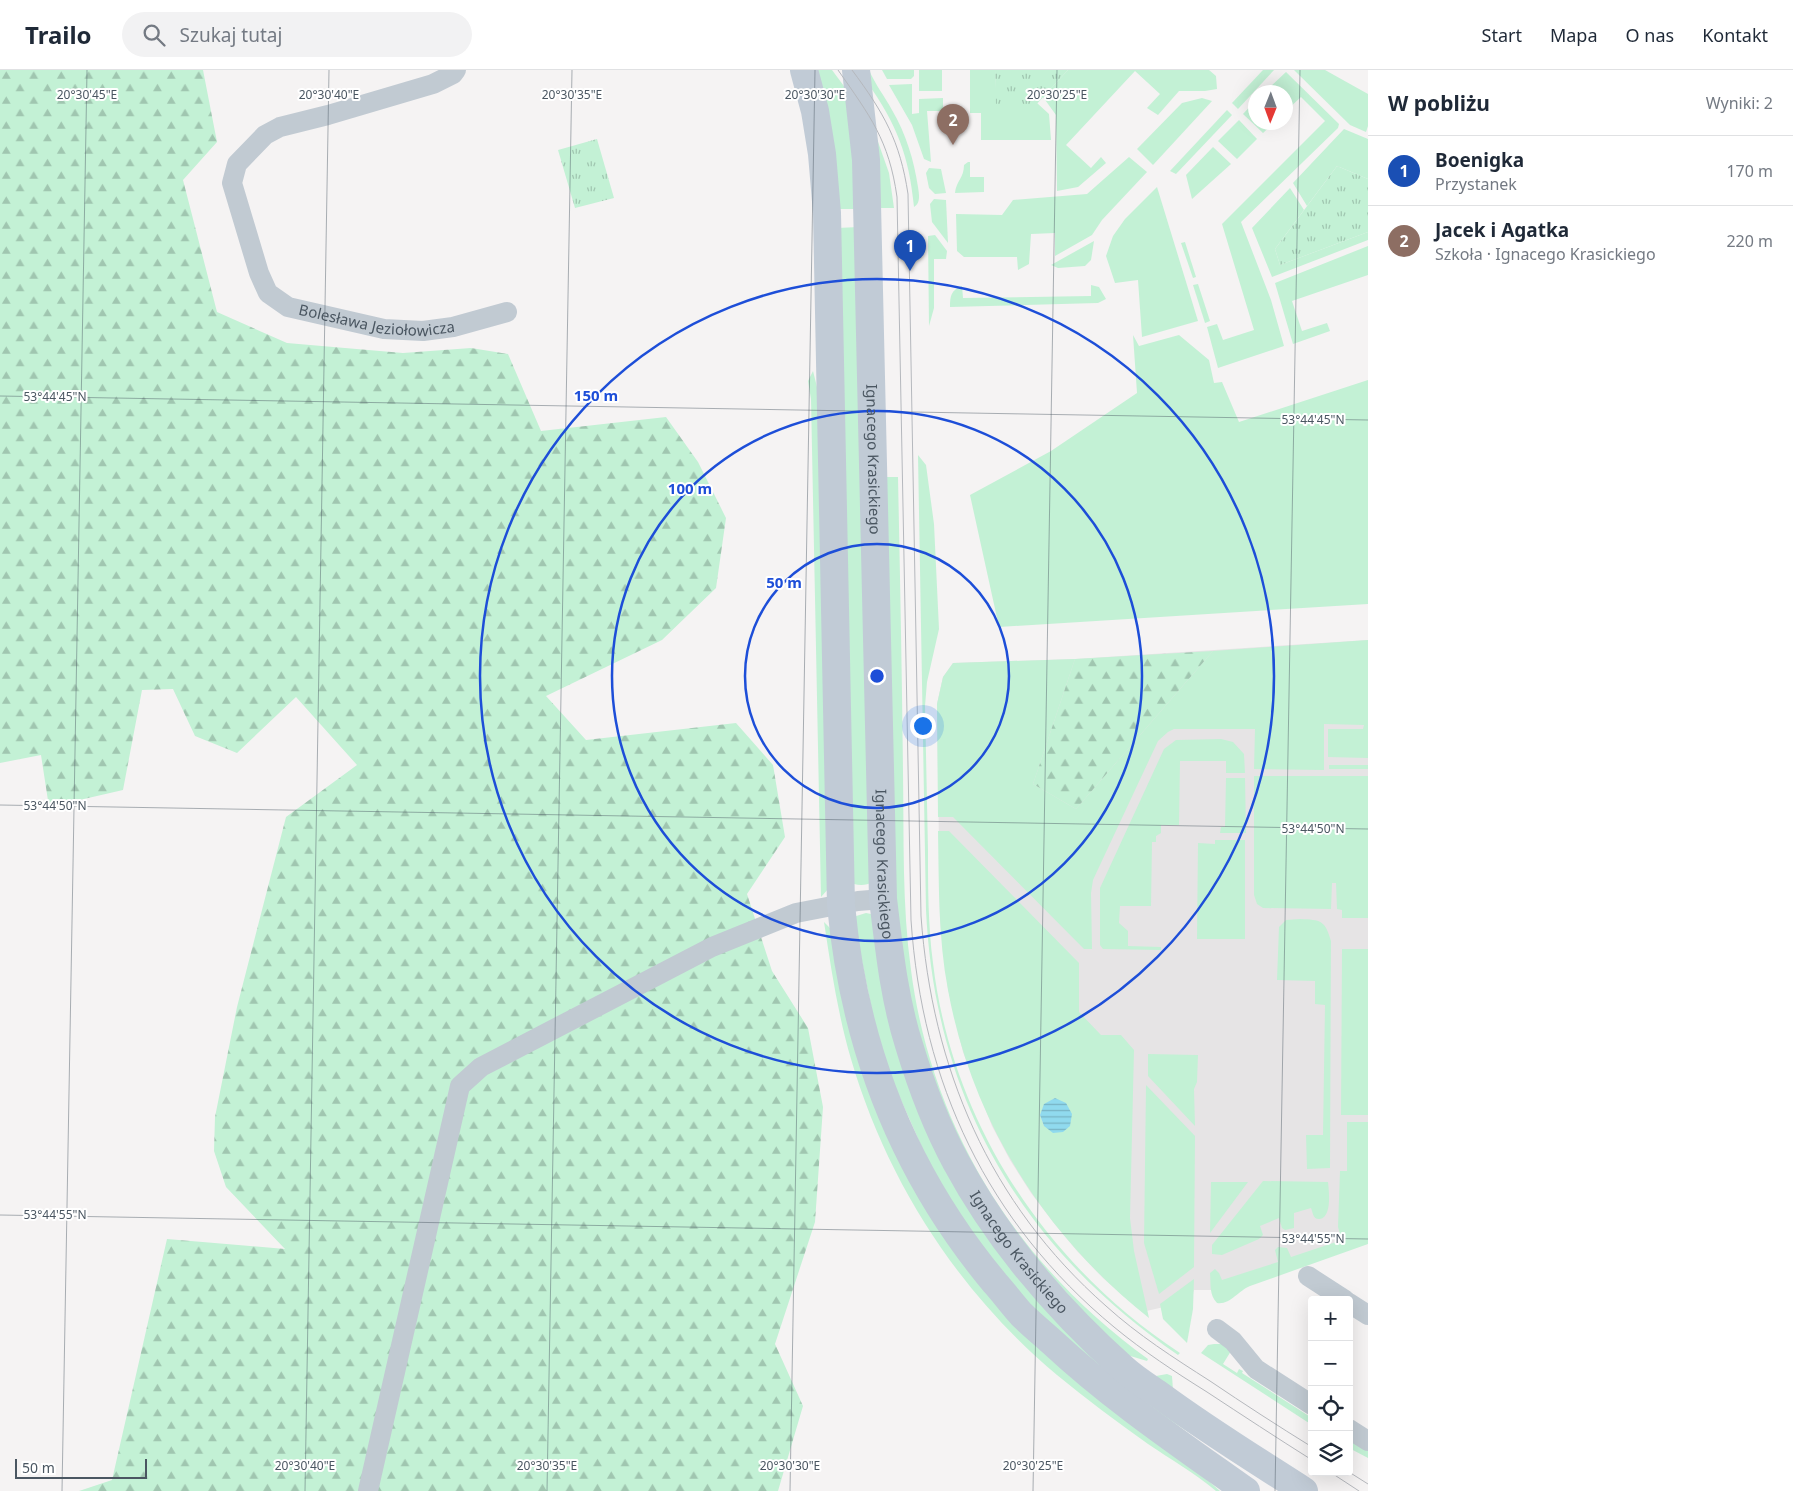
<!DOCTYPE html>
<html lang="pl">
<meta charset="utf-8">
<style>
:root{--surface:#fff;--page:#f2f2f3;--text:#1f2937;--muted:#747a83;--line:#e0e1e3;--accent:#1a73e8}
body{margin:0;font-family:"Noto Sans",sans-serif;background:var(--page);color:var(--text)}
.controls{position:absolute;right:15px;bottom:15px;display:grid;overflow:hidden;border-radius:5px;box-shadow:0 5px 20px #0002}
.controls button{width:45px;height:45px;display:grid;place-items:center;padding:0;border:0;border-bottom:1px solid var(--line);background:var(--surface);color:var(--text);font:25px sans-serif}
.compass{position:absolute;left:1248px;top:15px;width:45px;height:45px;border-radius:50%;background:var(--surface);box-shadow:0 5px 20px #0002;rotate:181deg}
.scale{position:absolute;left:15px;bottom:12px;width:132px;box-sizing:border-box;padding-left:5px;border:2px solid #4a5661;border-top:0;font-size:14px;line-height:18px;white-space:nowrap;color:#4a5661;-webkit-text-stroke:4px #fff;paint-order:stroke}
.you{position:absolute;left:922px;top:655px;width:18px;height:18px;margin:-12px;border:4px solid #fff;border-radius:50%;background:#1a73e8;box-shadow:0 0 0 8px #1a73e833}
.badge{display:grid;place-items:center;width:32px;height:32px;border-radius:50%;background:var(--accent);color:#fff;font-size:16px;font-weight:700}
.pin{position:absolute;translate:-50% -41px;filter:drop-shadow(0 1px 2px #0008)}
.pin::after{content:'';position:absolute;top:26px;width:18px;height:15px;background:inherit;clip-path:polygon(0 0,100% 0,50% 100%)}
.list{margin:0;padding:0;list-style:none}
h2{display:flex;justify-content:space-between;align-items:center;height:65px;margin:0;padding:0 20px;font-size:21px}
h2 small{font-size:16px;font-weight:400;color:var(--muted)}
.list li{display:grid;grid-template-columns:32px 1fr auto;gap:15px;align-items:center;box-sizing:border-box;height:70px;padding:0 20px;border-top:1px solid var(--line)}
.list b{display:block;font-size:19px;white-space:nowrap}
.list p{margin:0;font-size:16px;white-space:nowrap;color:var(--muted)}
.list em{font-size:16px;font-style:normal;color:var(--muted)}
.icon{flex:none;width:28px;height:28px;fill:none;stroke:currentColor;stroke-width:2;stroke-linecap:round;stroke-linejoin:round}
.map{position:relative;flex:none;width:1368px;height:1421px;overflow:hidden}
header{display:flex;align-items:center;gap:30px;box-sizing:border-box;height:70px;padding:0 25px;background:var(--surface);border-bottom:1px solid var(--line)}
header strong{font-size:24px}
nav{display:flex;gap:28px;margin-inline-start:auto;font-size:18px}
.search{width:350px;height:45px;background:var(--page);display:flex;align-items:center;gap:12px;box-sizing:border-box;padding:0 18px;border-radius:28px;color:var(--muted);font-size:19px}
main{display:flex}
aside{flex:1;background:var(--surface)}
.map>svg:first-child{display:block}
.education{fill:#e6e4e5}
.grass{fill:#c3f1d5;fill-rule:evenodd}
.forest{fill:url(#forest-firs)}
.park{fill:url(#park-tufts)}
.water{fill:url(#water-rules)}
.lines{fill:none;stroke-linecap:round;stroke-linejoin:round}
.minor{stroke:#c1cad2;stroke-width:20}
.secondary{stroke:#c1cbd6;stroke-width:28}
.tram{stroke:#b5b8bd;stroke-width:1}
.ticks{fill:none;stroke:#4a5661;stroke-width:1;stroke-opacity:0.45}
.ring{fill:none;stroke:#1d4ed8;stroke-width:2.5}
.labels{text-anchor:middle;stroke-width:4;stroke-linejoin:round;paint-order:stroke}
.street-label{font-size:15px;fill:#4a5661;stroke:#fff}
.ticks-label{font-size:12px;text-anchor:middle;fill:#4a5661;stroke:#fff;stroke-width:4;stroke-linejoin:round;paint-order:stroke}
.centre{fill:#1d4ed8;stroke:#fff;stroke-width:2.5}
.ring-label{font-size:15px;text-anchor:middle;font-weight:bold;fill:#1d4ed8;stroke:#fff;stroke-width:4;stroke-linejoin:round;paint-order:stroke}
</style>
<header>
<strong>Trailo</strong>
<div class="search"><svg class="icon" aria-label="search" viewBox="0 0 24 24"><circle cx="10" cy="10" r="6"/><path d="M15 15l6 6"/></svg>Szukaj tutaj</div>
<nav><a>Start</a><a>Mapa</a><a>O nas</a><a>Kontakt</a></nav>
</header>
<main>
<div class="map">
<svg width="1368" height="1421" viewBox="0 0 1368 1421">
<defs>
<pattern id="forest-firs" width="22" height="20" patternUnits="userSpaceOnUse" patternTransform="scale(1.25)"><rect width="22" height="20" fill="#c3f1d5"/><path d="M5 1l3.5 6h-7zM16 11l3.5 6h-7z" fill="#a0c6b0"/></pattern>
<pattern id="park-tufts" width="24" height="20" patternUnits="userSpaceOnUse" patternTransform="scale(1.25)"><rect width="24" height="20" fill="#c3f1d5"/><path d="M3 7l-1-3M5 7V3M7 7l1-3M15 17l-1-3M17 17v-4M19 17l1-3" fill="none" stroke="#a0c6b0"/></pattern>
<pattern id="water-rules" width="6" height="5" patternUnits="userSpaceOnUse" patternTransform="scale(1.25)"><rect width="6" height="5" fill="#90daee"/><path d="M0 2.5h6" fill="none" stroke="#78b4c4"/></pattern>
</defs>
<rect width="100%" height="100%" fill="#f5f3f3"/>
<path class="education" d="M 1368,570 L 1368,1170 L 1217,1223 L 1211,1220 L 1194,1220 L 1190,1231 L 1142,1242 L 1103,1208 L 1077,1181 L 1053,1152 L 1031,1123 L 1010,1090 L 992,1056 L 963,982 L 948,919 L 940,850 L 937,634 L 943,607 L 953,593 L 1075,589 Z"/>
<g class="grass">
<path d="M 813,0 L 832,0 L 852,27 L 859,139 L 836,139 Z"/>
<path d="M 869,0 C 875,14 885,27 892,40 C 906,64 914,90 918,117 C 919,124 921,133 914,137 C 909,85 897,55 867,12 Z"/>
<path d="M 882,0 L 914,0 L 914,6 L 911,9 L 887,9 Z"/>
<rect x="919" y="0" width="23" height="21"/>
<path d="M 970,0 L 995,0 L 997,37 L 1033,37 L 1037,33 L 1049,44 L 1051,70 L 981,70 L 981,43 L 970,43 Z"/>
<path d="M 1068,0 L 1209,0 L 1216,6 L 1217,19 L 1205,21 L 1179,21 L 1158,45 L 1147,38 L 1160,24 L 1135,1 L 1066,75 L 1091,98 L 1101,87 L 1106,93 L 1078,117 L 1057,121 L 1056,45 L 1043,27 Z"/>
<path d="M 1263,0 L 1274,0 L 1238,39 L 1232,33 Z"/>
<path d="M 1294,0 L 1325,0 L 1368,24 L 1368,56 L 1366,62 L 1350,55 Z"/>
<path d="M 1286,2 L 1339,54 L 1338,58 L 1241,152 L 1271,230 L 1284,276 L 1218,298 L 1207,257 L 1217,254 L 1223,270 L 1254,260 L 1222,154 L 1325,51 L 1301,27 L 1288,39 L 1286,36 L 1286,22 L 1273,22 L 1269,18 Z"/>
<path d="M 912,14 L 912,44 L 919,43 L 919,29 L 943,28 L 943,41 L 927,41 L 931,92 L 924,89 L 912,55 L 889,15 Z"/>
<path d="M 1202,28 L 1212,31 L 1153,95 L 1137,79 L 1182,33 Z"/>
<path d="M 1255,31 L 1256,52 L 1274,53 L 1263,63 L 1243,44 Z"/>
<path d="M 1227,40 L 1232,45 L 1176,104 L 1170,101 Z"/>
<path d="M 1239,50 L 1257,69 L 1237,89 L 1218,71 Z"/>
<path d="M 1344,59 L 1368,69 L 1368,109 L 1337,96 L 1307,136 L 1293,113 Z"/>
<path d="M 877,69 L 889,103 L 894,138 L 876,138 Z"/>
<path d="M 1213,77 L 1231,94 L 1192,129 L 1186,105 Z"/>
<path d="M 1129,87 L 1147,102 L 1102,150 L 1092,165 L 1055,186 L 1055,163 L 1031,164 L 1029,194 L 1018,200 L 1017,187 L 964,187 L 957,181 L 956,144 L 1002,145 L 1013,130 L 1087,124 Z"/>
<path d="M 968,92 L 970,92 L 970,107 L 984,107 L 984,122 L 955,123 C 956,111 964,108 964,95 Z"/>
<path d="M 929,98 L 941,99 L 946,123 L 935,124 L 929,118 L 926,103 Z"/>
<path d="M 1157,117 L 1198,251 L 1142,267 L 1138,210 L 1115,213 L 1106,186 L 1113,166 L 1125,149 Z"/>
<path d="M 1290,118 L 1304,140 L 1275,179 L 1280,195 L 1368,162 L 1368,170 L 1272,207 L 1252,158 Z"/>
<path d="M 934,129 L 946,130 L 948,173 L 932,152 L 930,134 Z"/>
<path d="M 859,157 L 873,812 C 867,815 861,816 854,814 L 837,158 Z"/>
<path d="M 935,165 L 947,181 L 946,189 L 934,189 L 934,238 L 929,256 L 928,166 Z"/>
<path d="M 1094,171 L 1091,190 L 1085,196 L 1058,198 L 1051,195 Z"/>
<path d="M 1185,172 L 1196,207 L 1193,208 L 1181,173 Z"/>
<path d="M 1368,176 L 1368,205 L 1292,231 L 1302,261 L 1327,253 L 1330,261 L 1293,274 L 1275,213 Z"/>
<path d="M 1198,214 L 1210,251 L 1205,253 L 1193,215 Z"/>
<path d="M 1091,215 L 1099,217 L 1106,229 L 1098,233 L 950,237 C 950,226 951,220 962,216 L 963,228 L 1091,226 Z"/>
<path d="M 1133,265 L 1139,276 L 1179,265 L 1209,290 L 1214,313 L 1222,312 L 1239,352 L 1368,310 L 1368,534 L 999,557 L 970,425 L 1051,381 L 1137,323 Z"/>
<path d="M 813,301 L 820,329 L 829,818 L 821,827 L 811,329 L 808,311 Z"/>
<path d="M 918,385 L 926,395 L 934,454 L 939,559 L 927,612 L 925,636 C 926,684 927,732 928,780 C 928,817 928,855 933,893 C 952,1053 1046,1195 1180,1283 L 1178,1285 C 1022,1178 935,1030 926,840 Z"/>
<path d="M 886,407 L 898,407 C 900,505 902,604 903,702 C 904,768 902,835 911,900 C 932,1061 1018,1195 1148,1289 L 1147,1291 L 1127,1285 L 1115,1277 L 1020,1171 L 967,1090 L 923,987 L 896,858 Z"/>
<path d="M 1368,570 L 1368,688 L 1328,687 L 1328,659 L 1363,659 L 1364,655 L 1324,654 L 1324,700 L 1254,699 L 1255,659 L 1174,659 L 1168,662 L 1158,671 L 1093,810 L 1091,823 L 1092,879 L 1084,879 L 953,747 L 938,747 L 937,634 L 943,607 L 953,593 L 1075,589 L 1033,714 L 1076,739 L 1213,581 Z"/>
<path d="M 1221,669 L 1233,672 L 1244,684 L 1245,703 L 1226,703 L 1226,691 L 1180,691 L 1179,755 L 1161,755 L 1161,763 L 1156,766 L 1156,772 L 1152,772 L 1151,836 L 1120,836 L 1119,853 L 1128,861 L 1128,876 L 1161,877 L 1161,880 L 1103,879 L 1100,875 L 1100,818 L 1164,679 L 1176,670 Z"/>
<rect x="1329" y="695" width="39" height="4"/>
<path d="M 1254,706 L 1368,706 L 1368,848 L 1342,848 L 1342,840 L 1337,839 L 1336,813 L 1332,813 L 1331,839 L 1263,838 L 1257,834 L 1254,825 Z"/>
<path d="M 1226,708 L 1245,708 L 1246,763 L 1220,763 L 1221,757 L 1225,757 Z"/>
<path d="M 938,761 L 949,761 L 1079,893 L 1079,942 L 1101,965 L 1121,965 L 1134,980 L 1130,1148 L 1134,1181 L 1149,1248 C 1045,1166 972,1051 948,920 C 938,867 939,814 938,761 ZM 1055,1028 L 1044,1056 L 1040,1045 L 1044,1035 Z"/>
<path d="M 1215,770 L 1245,770 L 1245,869 L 1197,869 L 1198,773 L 1215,774 Z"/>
<path d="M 866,843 L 871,844 L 874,847 L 991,1169 L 1281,1421 L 1165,1347 L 1109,1308 L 1010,1216 L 940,1118 L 881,985 L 853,847 Z"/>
<path d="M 1300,849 C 1321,850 1325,850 1331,871 L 1330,1098 L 1307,1099 L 1306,1065 L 1323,1065 L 1325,935 L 1315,934 L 1315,911 L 1277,910 L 1279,857 L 1286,850 Z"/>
<path d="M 824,852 L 831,859 L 914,1118 L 1179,1385 L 1220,1421 L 1216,1421 C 1195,1403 1170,1389 1148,1374 C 1117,1352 1086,1329 1057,1305 C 959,1223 887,1112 851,989 C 838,945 831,898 824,852 Z"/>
<path d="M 1342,879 L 1368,879 L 1368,1045 L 1341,1045 Z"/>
<path d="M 1148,984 L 1198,985 L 1197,1012 L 1194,1019 L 1195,1056 L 1148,1006 Z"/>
<path d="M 1146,1015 L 1195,1066 L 1194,1197 L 1159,1224 L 1144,1173 Z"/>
<path d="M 1347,1052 L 1368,1052 L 1368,1174 L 1250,1216 C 1238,1221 1230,1235 1217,1233 C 1209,1225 1211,1214 1210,1203 L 1215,1199 L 1219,1203 L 1222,1210 L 1278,1192 L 1275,1180 L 1278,1177 L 1287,1178 L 1291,1187 L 1342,1170 L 1338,1157 L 1340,1101 L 1347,1101 Z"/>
<path d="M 1263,1111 L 1328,1112 C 1329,1121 1332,1147 1320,1149 C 1313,1150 1313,1143 1311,1138 L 1294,1143 L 1294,1158 L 1285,1160 L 1282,1158 L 1279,1148 L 1260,1156 L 1263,1165 L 1259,1169 L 1222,1185 L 1212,1184 L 1212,1175 Z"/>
<path d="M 1211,1112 L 1248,1112 L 1210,1163 Z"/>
<path d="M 1194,1209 L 1193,1239 L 1187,1273 L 1163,1249 L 1160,1234 Z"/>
<path d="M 1214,1274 L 1222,1274 L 1231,1281 L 1223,1294 L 1237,1303 L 1239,1299 L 1243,1301 L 1242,1303 L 1312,1348 L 1312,1355 L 1201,1283 L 1208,1275 Z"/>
<path d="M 1167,1304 L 1172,1306 L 1173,1320 L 1156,1306 Z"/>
<path d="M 1349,1365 L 1368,1377 L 1368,1388 L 1349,1378 Z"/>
</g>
<g class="forest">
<path d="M 0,0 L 203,0 L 217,72 L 183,110 L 217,242 L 287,273 L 403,283 L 471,278 L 508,284 L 541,361 L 666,347 L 698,392 L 726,448 L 716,518 L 662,570 L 546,626 L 586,670 L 736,653 L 773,695 L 785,767 L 747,824 L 772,901 L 808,958 L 823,1037 L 815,1152 L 775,1274 L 803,1336 L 778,1421 L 79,1421 L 112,1410 L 167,1169 L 285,1179 L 226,1117 L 214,1081 L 215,1047 L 237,937 L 286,747 L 357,695 L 296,627 L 237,683 L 195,666 L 173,619 L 142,620 L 123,720 L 49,737 L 41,685 L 0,693 Z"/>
<path d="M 1213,581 L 1076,739 L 1033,714 L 1075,589 Z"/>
</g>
<g class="park">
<path d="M 995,0 L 1068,0 L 1034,37 L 996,37 Z"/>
<path d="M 597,69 L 614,128 L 575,138 L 558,80 Z"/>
<path d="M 1337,96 L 1368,109 L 1368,162 L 1280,195 L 1275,179 Z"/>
</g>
<path class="water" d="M 1055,1028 L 1066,1033 L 1072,1044 L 1070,1056 L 1063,1062 L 1053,1063 L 1044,1056 L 1040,1045 L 1044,1034 Z"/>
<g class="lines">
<g class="minor">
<path id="s1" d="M 456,0 L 453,4 L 433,14 L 328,45 L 280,57 L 265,65 L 237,94 L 232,113 L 259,203 L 268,223 L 288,237 L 384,259 L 423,261 L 453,257 L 507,242"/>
<path d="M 1308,1206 L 1345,1230"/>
<path d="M 1349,1233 L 1368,1245"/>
<path d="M 1217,1259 L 1233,1271 L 1256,1299 L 1312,1335"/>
<path d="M 1349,1359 L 1368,1371"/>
<path d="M 368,1421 L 460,1016 L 481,997 L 712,877 L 796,843 L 858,831 L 883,829"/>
</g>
<g class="secondary">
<path d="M 804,0 L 815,41 L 822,84 L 827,143 L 841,835 C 854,976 904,1104 995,1213 C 1004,1223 1012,1234 1021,1244 C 1031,1254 1042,1263 1052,1272 C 1112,1328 1180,1374 1246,1421"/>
<path id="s2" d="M 856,0 L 866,90 L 883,829 C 889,878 894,928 909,975 C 921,1015 936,1055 956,1092 C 998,1170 1058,1240 1124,1299 C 1135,1309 1148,1317 1161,1326 C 1207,1360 1256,1390 1304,1421"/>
</g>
<g class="tram">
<path d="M 838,0 C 870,46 889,70 897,127 L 911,850 C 922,1013 987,1152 1114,1257 C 1143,1281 1175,1302 1207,1322 C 1242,1345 1277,1368 1312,1390"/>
<path d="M 852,0 C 884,43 900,71 908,124 L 921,846 C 932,998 989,1133 1106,1236 C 1138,1265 1174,1288 1210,1311 C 1244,1334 1278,1356 1312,1377"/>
<path d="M 1330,1402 L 1359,1421"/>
<path d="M 1349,1402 L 1368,1414"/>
</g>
</g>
<path class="ticks" d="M 0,326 L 1368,350M 0,735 L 1368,759M 0,1145 L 1368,1169M 62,1421 L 87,0M 305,1421 L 329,0M 547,1421 L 572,0M 790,1421 L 815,0M 1033,1421 L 1057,0M 1275,1421 L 1300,0"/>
<g class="ring">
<circle cx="877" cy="606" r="132"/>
<circle cx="877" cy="606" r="265"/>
<circle cx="877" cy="606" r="397"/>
</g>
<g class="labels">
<g class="street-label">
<text dy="5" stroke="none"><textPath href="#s1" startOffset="494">Bolesława Jeziołowicza</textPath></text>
<text dy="5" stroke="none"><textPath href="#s2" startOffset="390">Ignacego Krasickiego</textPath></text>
<text dy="5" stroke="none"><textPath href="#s2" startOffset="795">Ignacego Krasickiego</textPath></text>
<text dy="5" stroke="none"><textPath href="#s2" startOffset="1215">Ignacego Krasickiego</textPath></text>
</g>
</g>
<g class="ticks-label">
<text x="87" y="29">20°30'45"E</text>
<text x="329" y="29">20°30'40"E</text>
<text x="572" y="29">20°30'35"E</text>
<text x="815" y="29">20°30'30"E</text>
<text x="1057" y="29">20°30'25"E</text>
<text x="55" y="331">53°44'45"N</text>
<text x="1313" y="354">53°44'45"N</text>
<text x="55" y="740">53°44'50"N</text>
<text x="1313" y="763">53°44'50"N</text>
<text x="55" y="1149">53°44'55"N</text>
<text x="1313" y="1173">53°44'55"N</text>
<text x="305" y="1400">20°30'40"E</text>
<text x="547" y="1400">20°30'35"E</text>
<text x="790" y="1400">20°30'30"E</text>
<text x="1033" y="1400">20°30'25"E</text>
</g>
<circle cx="877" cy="606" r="8" class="centre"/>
<g class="ring-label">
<text x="596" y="331">150 m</text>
<text x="690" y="424">100 m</text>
<text x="784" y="518">50 m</text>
</g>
</svg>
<div class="controls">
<button>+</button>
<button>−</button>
<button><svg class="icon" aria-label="locate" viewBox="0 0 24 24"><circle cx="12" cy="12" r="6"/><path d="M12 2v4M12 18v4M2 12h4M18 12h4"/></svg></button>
<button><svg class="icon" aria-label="layers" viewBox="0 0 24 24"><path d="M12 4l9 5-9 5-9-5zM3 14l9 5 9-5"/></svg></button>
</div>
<svg class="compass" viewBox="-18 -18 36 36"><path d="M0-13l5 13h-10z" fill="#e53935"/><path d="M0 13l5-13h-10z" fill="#747a83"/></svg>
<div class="scale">50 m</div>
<div class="you"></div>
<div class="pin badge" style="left:910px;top:201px;background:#1a4fb4">1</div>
<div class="pin badge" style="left:953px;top:75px;background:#8d6e63">2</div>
</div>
<aside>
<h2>W pobliżu<small>Wyniki: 2</small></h2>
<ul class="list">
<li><span class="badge" style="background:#1a4fb4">1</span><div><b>Boenigka</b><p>Przystanek</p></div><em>170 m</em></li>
<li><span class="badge" style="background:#8d6e63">2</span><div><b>Jacek i Agatka</b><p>Szkoła · Ignacego Krasickiego</p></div><em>220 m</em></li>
</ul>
</aside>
</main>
